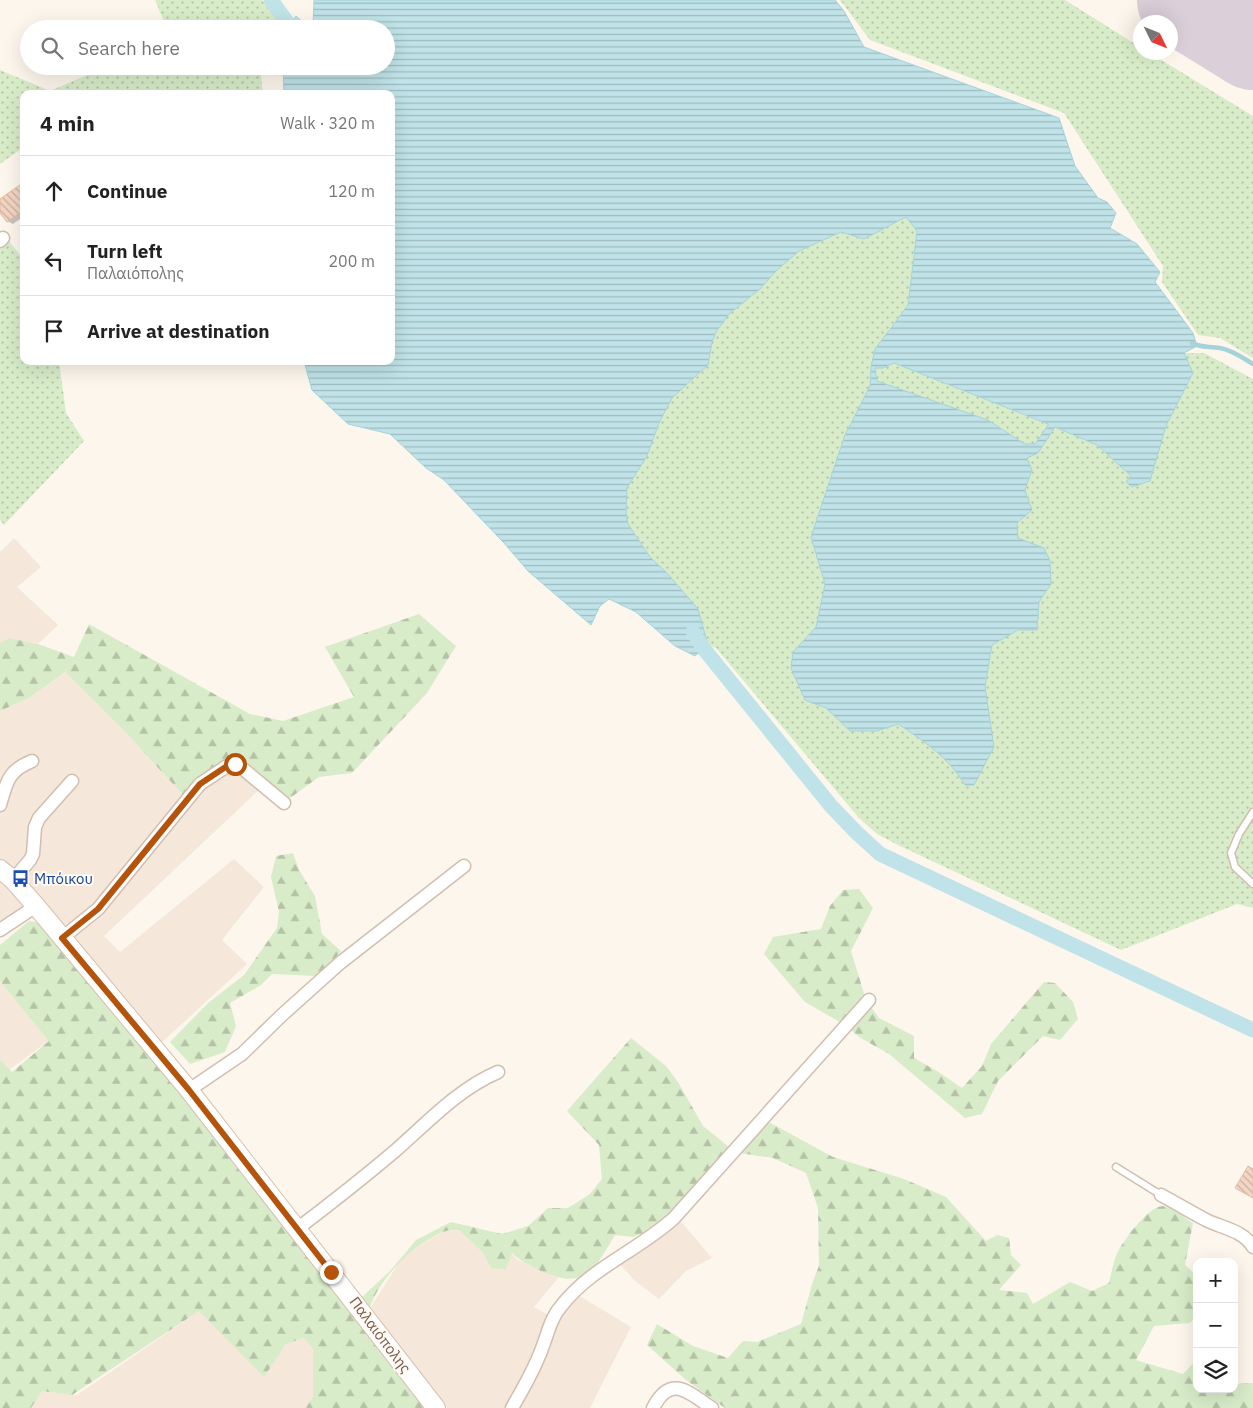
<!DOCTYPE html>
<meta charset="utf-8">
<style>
:root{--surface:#fff;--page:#f6f6f6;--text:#222;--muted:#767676;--line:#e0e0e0}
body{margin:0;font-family:"IBM Plex Sans",sans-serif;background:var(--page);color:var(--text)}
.controls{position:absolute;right:15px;bottom:15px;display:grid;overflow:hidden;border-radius:10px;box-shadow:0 5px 20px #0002}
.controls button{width:45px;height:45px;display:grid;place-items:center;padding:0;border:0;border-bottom:1px solid var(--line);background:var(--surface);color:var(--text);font:25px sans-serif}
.compass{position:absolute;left:1133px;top:15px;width:45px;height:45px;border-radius:50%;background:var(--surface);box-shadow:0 5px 20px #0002;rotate:133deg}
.stop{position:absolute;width:15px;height:15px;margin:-11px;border:4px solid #b45309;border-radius:50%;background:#fff}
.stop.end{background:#b45309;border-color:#fff;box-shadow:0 1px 5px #0008}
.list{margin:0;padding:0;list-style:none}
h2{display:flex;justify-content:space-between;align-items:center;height:65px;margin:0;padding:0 20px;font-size:21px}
h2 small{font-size:16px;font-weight:400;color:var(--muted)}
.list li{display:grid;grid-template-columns:32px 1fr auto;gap:15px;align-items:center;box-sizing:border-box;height:70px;padding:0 20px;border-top:1px solid var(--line)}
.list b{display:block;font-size:19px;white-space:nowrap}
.list p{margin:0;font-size:16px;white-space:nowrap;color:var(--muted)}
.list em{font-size:16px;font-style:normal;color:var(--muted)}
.icon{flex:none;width:28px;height:28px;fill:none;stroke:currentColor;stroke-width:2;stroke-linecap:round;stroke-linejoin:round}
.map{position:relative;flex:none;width:1253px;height:1408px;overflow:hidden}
.search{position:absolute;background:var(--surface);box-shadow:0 5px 20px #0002;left:20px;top:20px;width:375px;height:55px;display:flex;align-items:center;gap:12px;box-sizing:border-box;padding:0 18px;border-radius:28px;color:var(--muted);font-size:19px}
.panel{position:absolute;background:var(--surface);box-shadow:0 5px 20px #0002;left:20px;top:90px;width:375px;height:275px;border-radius:10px}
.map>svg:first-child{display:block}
.residential{fill:#f5e8da}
.grass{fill:url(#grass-dots)}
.forest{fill:url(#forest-firs)}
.water{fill:url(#water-rules);stroke:#a5d3da;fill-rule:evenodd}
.shadow{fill:#0003}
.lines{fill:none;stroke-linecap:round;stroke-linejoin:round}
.stream{stroke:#a5d3da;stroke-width:4.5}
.canal{stroke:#bfe3e8;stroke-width:15}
.runway{stroke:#dbcfda;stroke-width:96}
.building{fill:url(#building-back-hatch);stroke:#e6bba3}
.lane-casing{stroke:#d1beb0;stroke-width:9}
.street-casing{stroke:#d1beb0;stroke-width:15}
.secondary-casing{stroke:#d6c0b0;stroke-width:20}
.lane{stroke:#fff;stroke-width:6}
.street{stroke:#fff;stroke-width:12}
.secondary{stroke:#fff;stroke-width:18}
.route{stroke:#b45309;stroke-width:6}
.labels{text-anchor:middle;stroke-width:4;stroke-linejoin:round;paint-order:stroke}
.transit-label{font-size:15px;fill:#164399;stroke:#fffaf3;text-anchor:start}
.street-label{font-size:15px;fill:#7a5c4d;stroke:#fffaf3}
</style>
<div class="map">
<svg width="1253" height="1408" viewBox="0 0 1253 1408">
<defs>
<pattern id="grass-dots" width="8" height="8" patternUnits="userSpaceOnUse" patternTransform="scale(1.25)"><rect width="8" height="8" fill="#d8ecc9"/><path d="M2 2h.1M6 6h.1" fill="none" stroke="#b4c2a5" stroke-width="1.8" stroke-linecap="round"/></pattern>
<pattern id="forest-firs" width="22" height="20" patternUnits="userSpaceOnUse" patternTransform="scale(1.25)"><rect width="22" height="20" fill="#d8ecc9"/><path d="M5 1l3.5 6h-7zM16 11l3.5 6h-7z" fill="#b4c2a5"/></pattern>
<pattern id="water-rules" width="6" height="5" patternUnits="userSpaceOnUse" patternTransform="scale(1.25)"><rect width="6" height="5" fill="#bfe3e8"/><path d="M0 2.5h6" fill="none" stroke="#a0bbbe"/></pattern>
<pattern id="building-back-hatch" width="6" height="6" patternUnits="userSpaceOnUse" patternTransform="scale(1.25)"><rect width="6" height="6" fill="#f3d5c3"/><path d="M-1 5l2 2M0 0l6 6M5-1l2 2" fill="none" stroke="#cab0a1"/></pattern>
</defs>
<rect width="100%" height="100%" fill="#fdf6ec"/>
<g class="residential">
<path d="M 14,538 L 41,567 L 17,587 L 58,625 L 38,644 L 9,638 L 0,643 L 0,552 Z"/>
<path d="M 65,672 L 129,736 L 190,803 L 200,789 L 236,767 L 259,790 L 104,936 L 120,952 L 234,859 L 264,887 L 222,940 L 247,964 L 159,1045 L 37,898 L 0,921 L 0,711 L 29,698 Z"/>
<path d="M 0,981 L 50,1040 L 9,1070 L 0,1059 Z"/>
<path d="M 677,1217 L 712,1258 L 686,1271 L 659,1299 L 635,1281 L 618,1262 Z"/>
<path d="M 459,1230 L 483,1253 L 491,1268 L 511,1253 L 518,1260 L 558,1278 L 534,1307 L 558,1321 L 578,1295 L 631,1327 L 590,1408 L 447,1408 L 369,1310 L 398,1264 L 408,1255 L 425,1242 L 445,1231 Z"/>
<path d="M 199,1311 L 264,1376 L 286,1344 L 304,1338 L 313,1349 L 313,1396 L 306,1408 L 31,1408 L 41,1391 L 77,1395 Z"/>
</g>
<g class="grass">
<path d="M 155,0 L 262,0 L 277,19 L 271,29 L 167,29 Z"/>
<path d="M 840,0 L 1065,0 L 1140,47 L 1140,52 L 1150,53 L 1253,116 L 1253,358 L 1220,338 L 1198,335 L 1162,282 L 1163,266 L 1064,113 L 870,40 Z"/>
<path d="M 108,66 L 125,66 L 128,73 L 155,66 L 260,66 L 263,94 L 24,94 L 24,147 L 0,164 L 0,70 L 50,91 Z"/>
<path d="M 906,217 L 917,231 L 908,305 L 889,329 L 871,367 L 870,386 L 845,435 L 811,537 L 825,584 L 816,627 L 793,652 L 805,699 L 826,708 L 850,731 L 877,731 L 898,724 C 924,741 949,758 965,785 L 994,747 L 985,687 L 992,645 L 1018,630 L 1037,630 L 1039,602 L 1051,584 L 1044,548 L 1018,539 L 1017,523 L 1032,510 L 1025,490 L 1032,470 L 1026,458 L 1038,453 L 1055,427 L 1097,445 L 1131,476 L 1132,487 L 1149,482 L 1166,426 L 1193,374 L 1184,353 L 1204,353 L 1253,379 L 1253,908 L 1237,904 L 1121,950 L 898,845 L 877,834 L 859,818 L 716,648 L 708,645 L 698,609 L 667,573 L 650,557 L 628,524 L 626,512 L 627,488 L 647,456 L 659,423 L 672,398 L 708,365 L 712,342 L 716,332 L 729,314 L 760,289 L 776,271 L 799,251 L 841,232 L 864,238 Z"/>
<path d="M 9,241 L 24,260 L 24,361 L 59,361 L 66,413 L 84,441 L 4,525 L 0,520 L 0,249 Z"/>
<path d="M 894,363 L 1048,424 L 1035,444 L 1025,444 L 988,420 L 877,381 L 875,367 L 883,368 Z"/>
</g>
<g class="forest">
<path d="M 419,614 L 456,646 L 427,693 L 352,773 L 319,777 L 290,798 L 239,760 L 228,759 L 200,777 L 183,795 L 129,736 L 65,672 L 29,698 L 0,711 L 0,643 L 9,638 L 38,644 L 74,657 L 89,624 L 250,714 L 283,721 L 354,697 L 325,647 Z"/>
<path d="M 293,853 L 299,870 L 315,896 L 322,934 L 341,951 L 329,965 L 316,976 L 272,974 L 261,985 L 230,1003 L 236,1026 L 225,1052 L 190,1064 L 170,1042 L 208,1003 L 244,975 L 277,928 L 279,912 L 271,877 L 276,856 Z"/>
<path d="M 859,889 L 873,908 L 851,951 L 866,1000 L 879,1018 L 914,1036 L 914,1058 L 937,1071 L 962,1088 L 982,1066 L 991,1044 L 1044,982 L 1055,983 L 1073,1002 L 1078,1019 L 1060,1040 L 1043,1036 L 998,1081 L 982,1114 L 965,1118 L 889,1054 L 859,1037 L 845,1025 L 805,1002 L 764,954 L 773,937 L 821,929 L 830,906 L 843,890 Z"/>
<path d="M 29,921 L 36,922 L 43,927 L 65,956 L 160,1066 L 350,1308 L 390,1271 L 416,1240 L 451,1222 L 502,1234 L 528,1226 L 548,1208 L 568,1208 L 590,1194 L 602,1179 L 599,1145 L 567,1111 L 631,1038 L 666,1066 L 678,1082 L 703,1126 L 729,1147 L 765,1120 L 833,1157 L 904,1179 L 946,1197 L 986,1241 L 997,1235 L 1009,1238 L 1011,1255 L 1021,1265 L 999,1290 L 1027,1293 L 1033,1304 L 1070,1282 L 1092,1291 L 1109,1283 C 1111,1274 1113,1264 1116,1256 C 1121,1243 1148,1206 1163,1206 C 1173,1206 1185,1218 1193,1223 L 1185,1265 L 1197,1276 L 1197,1315 L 1190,1323 L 1154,1326 L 1136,1360 L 1183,1374 L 1197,1359 L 1197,1389 L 1234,1389 L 1234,1384 L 1253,1383 L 1253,1408 L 725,1408 L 686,1380 L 647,1345 L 657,1324 L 693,1346 L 728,1358 L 743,1341 L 757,1342 L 801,1324 L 813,1281 L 819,1266 L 818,1208 L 806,1173 L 773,1158 L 740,1153 L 692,1191 L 652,1229 L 633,1237 L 615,1235 C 594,1270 586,1291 541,1271 C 531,1265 520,1262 512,1253 L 506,1269 L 491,1268 L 483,1253 L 459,1230 C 454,1230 448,1230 443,1232 C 414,1244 378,1279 369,1310 L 428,1408 L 306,1408 L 313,1396 L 313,1349 L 304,1338 L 286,1344 L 264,1377 L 199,1311 L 72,1395 L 42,1391 L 31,1408 L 0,1408 L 0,1059 L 12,1072 L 49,1041 L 0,981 L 0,945 Z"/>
</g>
<path class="water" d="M 314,0 L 835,0 L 844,11 L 864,47 L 1059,118 L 1075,166 L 1098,198 L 1107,202 L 1116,213 L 1110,228 L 1137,244 L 1160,272 L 1155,282 L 1193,333 L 1197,346 L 1184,353 L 1193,373 L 1166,426 L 1150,481 L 1132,487 L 1126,482 L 1131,476 L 1097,445 L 1055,427 L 1038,453 L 1027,458 L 1032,470 L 1025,490 L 1032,510 L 1017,523 L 1018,538 L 1044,548 L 1050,561 L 1051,584 L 1039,602 L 1037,630 L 1018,630 L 992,645 L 985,687 L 994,747 L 974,785 L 965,785 C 949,758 924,741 898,724 L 877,731 L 850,731 L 826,708 L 805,700 L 791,668 L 793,652 L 816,627 L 825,584 L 811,537 L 845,435 L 870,386 L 871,367 L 875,349 L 908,305 L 917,231 L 906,217 L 864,239 L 841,232 L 799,251 L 776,271 L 760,289 L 729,314 L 716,332 L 712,342 L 708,365 L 672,398 L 659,423 L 647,456 L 627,488 L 626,512 L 628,524 L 650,557 L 667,573 L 698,609 L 708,645 L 695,656 L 675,646 L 636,612 L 609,599 L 600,606 L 591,625 L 528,571 L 504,543 L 444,480 L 426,468 L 390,434 L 348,424 L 312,390 L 304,361 L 391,361 L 391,94 L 284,94 L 283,66 L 386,66 L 386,29 L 287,29 L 296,16 L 306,25 L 313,25 ZM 894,363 L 1048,424 L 1048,425 L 1035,444 L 1025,444 L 988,420 L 877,381 L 875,368 L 883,368 Z"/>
<path class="shadow" d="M 24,184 L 24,216 L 13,224 L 7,221 L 0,211 L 0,201 Z"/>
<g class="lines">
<path class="stream" d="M 1192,343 C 1200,348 1210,346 1220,348 C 1232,350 1243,358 1253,364"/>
<g class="canal">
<path d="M 271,0 L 292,29"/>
<path d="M 693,632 L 704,649 L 831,806 L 857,833 L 880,854 L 1253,1030"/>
</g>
<path class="runway" d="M 1185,0 L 1253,42"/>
</g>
<g class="building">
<path d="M 24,182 L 24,210 L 7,222 L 0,213 L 0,199 Z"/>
<path d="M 1248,1166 L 1253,1169 L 1253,1198 L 1235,1188 Z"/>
</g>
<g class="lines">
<defs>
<g id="lane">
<path d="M 1253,812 L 1239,834 L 1231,853 L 1235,867 L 1253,884"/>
<path d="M 1116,1167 L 1161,1195"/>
</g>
<g id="street">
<path d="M 0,241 L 3,238"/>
<path d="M 0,805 C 7,781 8,771 32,761"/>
<path d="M 13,880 L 30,860 L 33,854 L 35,827 L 39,818 L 72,781"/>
<path d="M 0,930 L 36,906"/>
<path d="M 62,938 L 98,909 L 200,784 L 227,766 L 235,764 L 242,768 L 284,803"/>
<path d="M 189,1090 L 242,1054 L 282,1015 L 340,963 L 464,866"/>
<path d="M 1161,1195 C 1176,1203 1191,1212 1206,1220 C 1222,1228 1243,1230 1253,1247"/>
<path d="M 297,1229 C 330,1204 363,1178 395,1151 C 427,1123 458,1089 498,1072"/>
<path d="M 512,1408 C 524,1387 536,1366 544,1343 C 549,1329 552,1316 562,1305 C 592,1267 639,1250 674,1218 L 869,1000"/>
<path d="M 653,1408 C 671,1373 689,1393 712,1408"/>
</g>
<path id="secondary" d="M 0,869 L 13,880 L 36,906 L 189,1090 L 436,1408"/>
</defs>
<use href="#lane" class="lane-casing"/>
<use href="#street" class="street-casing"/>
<use href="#secondary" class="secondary-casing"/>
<use href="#lane" class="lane"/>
<use href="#street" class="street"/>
<use href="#secondary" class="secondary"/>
</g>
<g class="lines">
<path class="route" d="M 235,764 L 227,766 L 200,784 L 98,909 L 62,938 L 189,1090 L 331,1272"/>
</g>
<defs>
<symbol id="bus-bare" viewBox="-9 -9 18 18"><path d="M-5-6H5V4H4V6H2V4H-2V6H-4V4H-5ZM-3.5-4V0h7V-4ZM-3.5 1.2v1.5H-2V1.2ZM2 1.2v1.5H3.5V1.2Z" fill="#1a4fb4" stroke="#fffaf3" stroke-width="2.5" paint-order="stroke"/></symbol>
</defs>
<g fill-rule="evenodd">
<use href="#bus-bare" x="8" y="866" width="25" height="25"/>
</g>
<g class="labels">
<g class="transit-label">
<text x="34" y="884">Μπόικου</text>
</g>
<g class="street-label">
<text transform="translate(380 1335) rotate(53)" y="5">Παλαιόπολης</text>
</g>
</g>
</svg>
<div class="controls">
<button>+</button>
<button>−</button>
<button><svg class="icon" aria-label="layers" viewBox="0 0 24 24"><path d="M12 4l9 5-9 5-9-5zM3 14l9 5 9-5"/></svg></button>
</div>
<svg class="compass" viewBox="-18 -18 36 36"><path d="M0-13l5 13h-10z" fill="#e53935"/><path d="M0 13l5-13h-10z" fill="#767676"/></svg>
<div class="stop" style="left:235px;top:764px"></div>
<div class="stop end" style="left:331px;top:1272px"></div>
<div class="search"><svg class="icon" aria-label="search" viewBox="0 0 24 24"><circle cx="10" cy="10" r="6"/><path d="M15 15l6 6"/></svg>Search here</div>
<section class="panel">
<h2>4 min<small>Walk · 320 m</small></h2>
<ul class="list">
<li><svg class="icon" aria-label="ahead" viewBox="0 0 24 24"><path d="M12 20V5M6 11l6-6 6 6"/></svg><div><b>Continue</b></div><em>120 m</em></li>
<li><svg class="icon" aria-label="left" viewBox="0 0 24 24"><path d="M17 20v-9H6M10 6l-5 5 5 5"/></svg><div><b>Turn left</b><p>Παλαιόπολης</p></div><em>200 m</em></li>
<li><svg class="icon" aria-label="arrive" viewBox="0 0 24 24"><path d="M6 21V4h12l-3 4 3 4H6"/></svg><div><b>Arrive at destination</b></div></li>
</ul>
</section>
</div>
